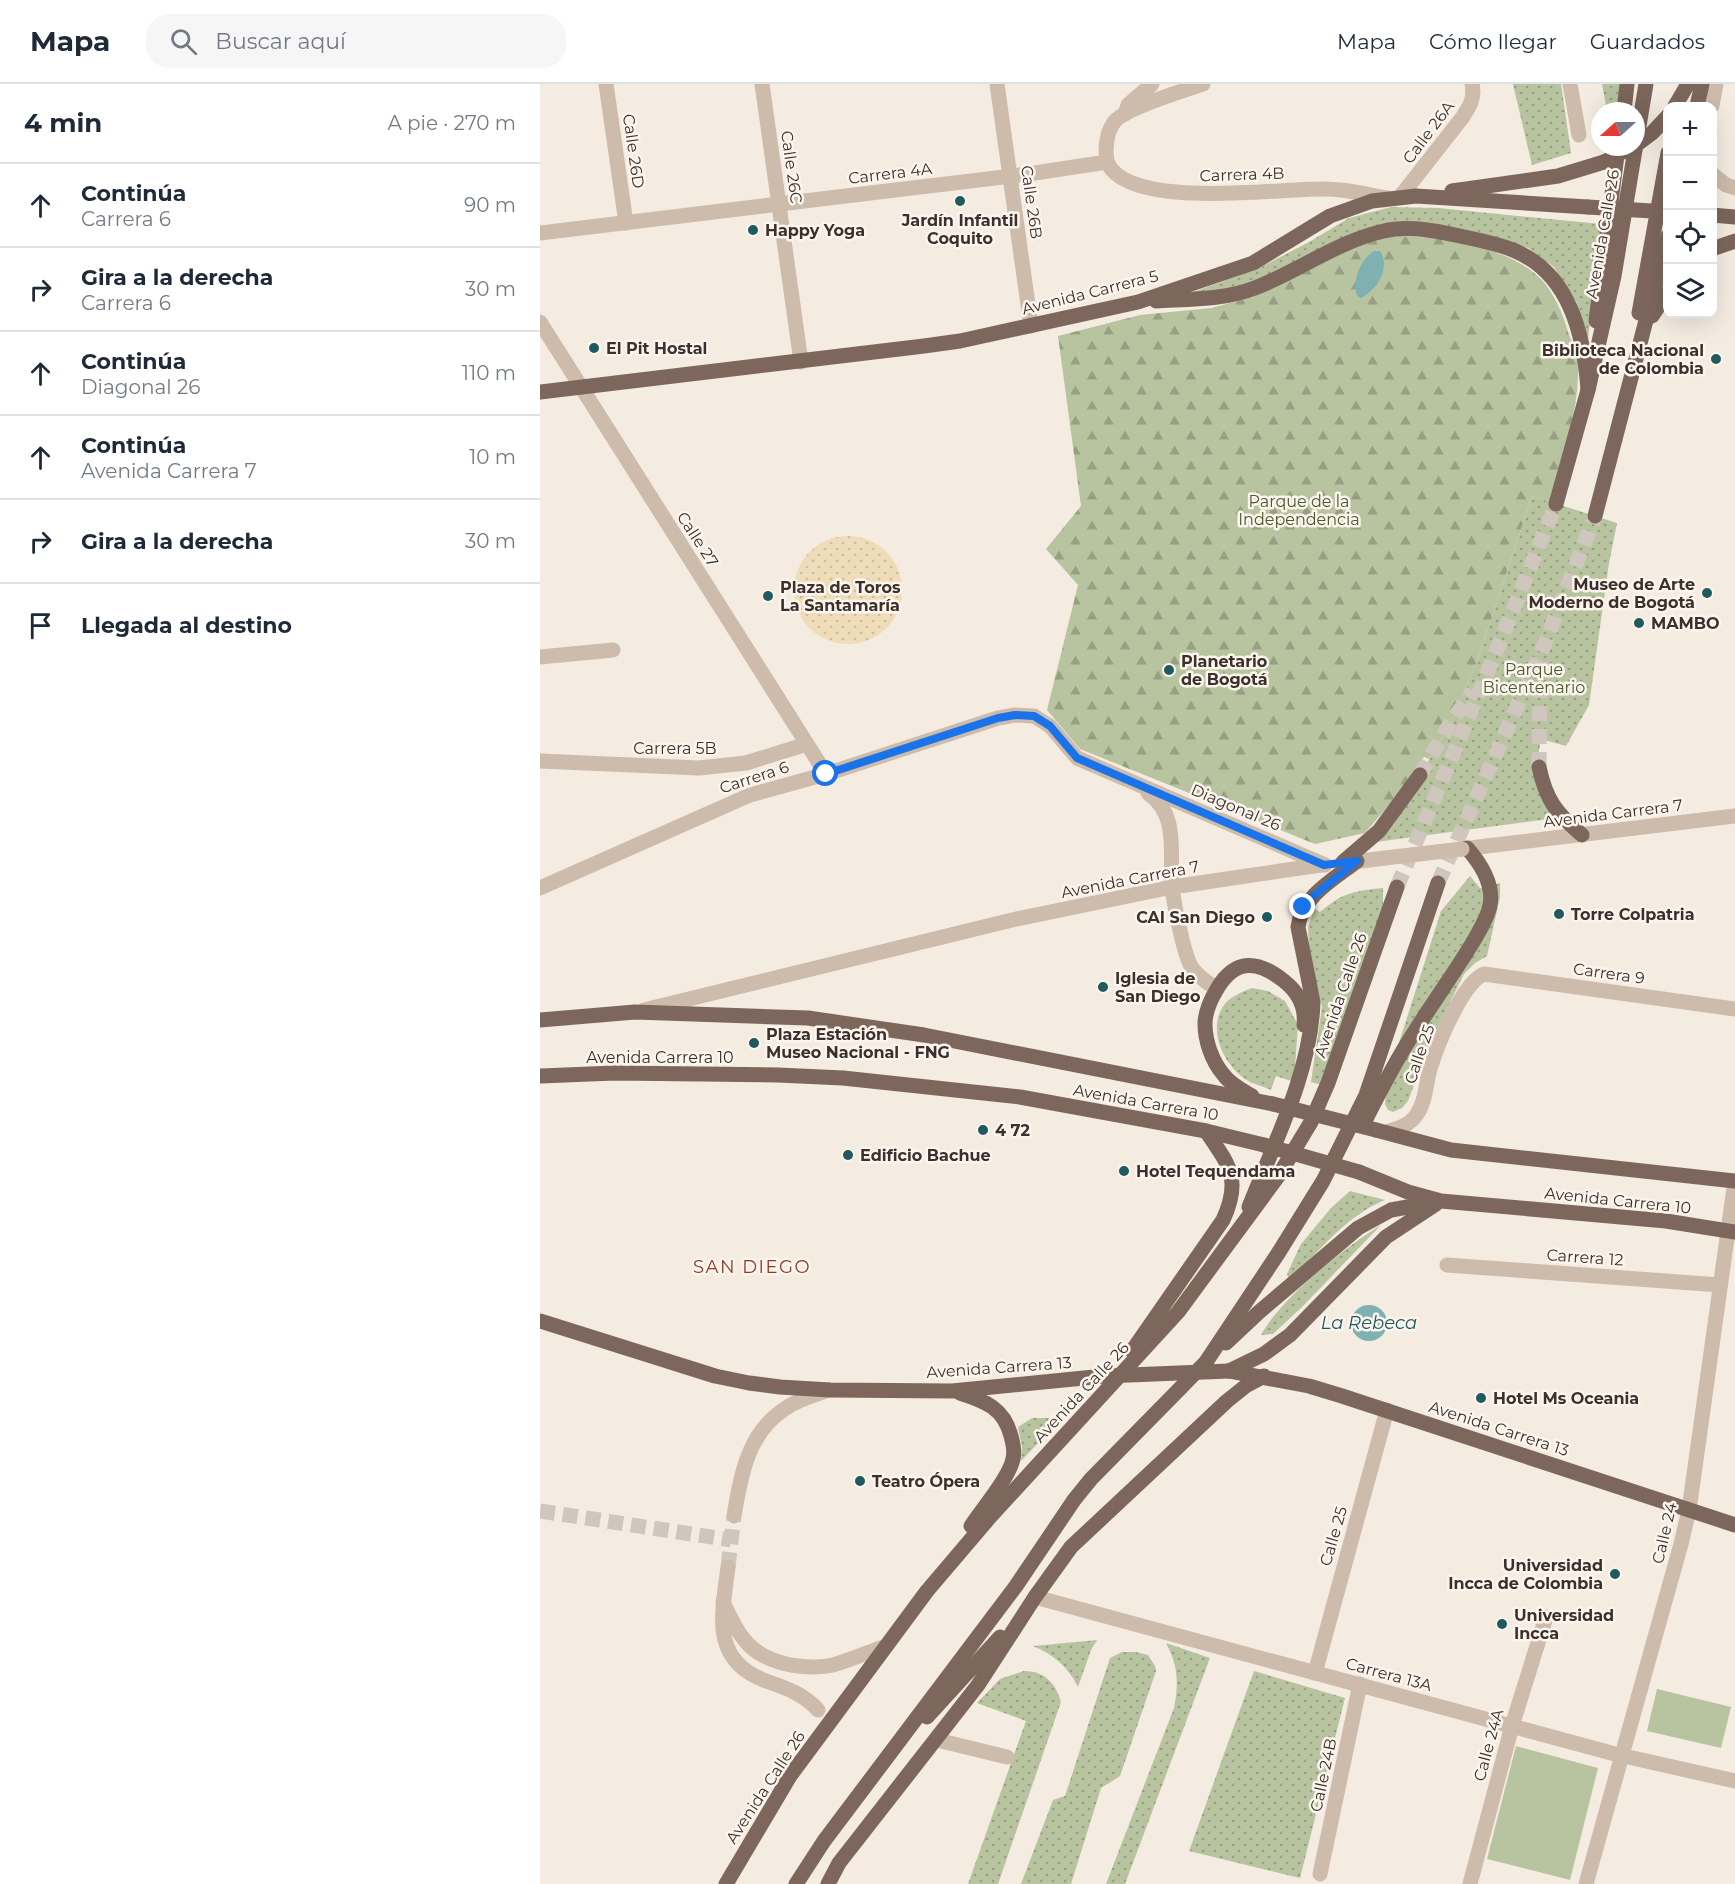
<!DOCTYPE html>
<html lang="es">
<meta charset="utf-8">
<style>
:root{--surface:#fff;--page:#f6f6f7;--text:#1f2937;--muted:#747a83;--line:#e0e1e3}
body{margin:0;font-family:Montserrat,sans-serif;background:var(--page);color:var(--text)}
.controls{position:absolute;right:18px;top:18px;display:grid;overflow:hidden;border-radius:12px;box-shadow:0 6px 24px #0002}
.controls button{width:54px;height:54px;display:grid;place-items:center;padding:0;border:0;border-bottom:2px solid var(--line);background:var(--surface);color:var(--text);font:30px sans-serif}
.compass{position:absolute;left:1051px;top:18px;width:54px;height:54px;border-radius:50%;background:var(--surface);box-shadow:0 6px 24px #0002;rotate:249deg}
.stop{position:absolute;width:18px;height:18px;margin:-14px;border:4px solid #1a73e8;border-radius:50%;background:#fff}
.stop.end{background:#1a73e8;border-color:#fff;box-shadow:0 2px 6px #0008}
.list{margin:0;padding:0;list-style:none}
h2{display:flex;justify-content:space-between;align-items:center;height:78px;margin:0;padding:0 24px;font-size:26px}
h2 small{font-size:20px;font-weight:400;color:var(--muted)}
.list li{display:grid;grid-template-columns:39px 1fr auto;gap:18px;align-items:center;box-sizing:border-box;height:84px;padding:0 24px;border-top:2px solid var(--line)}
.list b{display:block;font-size:22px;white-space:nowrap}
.list p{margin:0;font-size:20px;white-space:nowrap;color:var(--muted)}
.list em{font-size:20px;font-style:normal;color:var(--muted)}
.icon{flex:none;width:33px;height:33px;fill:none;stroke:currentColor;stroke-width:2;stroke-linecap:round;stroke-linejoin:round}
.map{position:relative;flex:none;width:1195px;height:1800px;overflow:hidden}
header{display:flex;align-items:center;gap:36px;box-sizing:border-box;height:84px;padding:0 30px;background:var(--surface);border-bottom:2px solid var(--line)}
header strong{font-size:28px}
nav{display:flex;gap:33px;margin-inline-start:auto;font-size:21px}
.search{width:420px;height:54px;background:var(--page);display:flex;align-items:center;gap:15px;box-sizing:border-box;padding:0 21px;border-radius:24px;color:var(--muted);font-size:22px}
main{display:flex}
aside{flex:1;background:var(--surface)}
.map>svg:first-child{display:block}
.green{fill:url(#green-dots)}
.forest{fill:url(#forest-firs)}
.sand{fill:url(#sand-dots)}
.pitch{fill:#b8c4a0}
.water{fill:#7fb0b2}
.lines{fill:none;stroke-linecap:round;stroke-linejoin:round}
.minor-tunnel{stroke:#cfc6bd;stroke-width:15;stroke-dasharray:15 8;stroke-linecap:butt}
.major-tunnel{stroke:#cfc6bd;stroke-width:15;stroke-dasharray:15 8;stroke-linecap:butt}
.minor{stroke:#cdbbac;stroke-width:15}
.major{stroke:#7d675c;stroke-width:15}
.minor-bridge{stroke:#cdbbac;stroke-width:15}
.major-bridge{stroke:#7d675c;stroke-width:15}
.route{stroke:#1a73e8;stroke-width:8}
.poi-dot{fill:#1f5a5e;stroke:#fbf5ee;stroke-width:2}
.labels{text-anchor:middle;stroke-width:5;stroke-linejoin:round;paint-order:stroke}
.street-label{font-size:16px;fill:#3b302b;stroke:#fbf5ee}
.poi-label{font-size:16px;font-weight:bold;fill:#3b302b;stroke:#fbf5ee;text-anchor:start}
.park-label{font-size:16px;fill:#4a5a2e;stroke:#fbf5ee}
.neighbourhood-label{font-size:18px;letter-spacing:1.5px;fill:#8c3b22;stroke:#fbf5ee}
.water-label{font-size:18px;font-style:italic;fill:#1f5a5e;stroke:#fbf5ee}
</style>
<header>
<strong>Mapa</strong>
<div class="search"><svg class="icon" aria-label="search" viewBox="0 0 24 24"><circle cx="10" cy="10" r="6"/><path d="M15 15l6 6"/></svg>Buscar aquí</div>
<nav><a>Mapa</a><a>Cómo llegar</a><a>Guardados</a></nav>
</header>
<main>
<aside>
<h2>4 min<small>A pie · 270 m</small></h2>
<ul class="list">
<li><svg class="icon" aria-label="ahead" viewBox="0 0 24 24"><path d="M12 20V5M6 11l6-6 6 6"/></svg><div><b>Continúa</b><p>Carrera 6</p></div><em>90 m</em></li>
<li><svg class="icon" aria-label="right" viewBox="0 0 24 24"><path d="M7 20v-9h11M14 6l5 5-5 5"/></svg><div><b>Gira a la derecha</b><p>Carrera 6</p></div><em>30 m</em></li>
<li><svg class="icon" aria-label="ahead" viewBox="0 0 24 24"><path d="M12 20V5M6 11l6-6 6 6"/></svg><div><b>Continúa</b><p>Diagonal 26</p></div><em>110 m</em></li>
<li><svg class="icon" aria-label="ahead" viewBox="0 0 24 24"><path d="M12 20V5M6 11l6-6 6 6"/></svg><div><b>Continúa</b><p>Avenida Carrera 7</p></div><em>10 m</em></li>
<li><svg class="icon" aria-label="right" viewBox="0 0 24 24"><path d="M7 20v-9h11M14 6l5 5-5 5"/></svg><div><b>Gira a la derecha</b></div><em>30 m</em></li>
<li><svg class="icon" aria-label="arrive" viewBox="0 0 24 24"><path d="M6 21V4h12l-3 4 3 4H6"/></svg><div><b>Llegada al destino</b></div></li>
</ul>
</aside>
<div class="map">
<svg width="1195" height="1800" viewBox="0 0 1195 1800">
<defs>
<pattern id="green-dots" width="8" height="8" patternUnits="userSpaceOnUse" patternTransform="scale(1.5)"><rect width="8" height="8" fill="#b8c4a0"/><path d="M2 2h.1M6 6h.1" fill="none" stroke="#97a083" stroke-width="1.8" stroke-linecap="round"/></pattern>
<pattern id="forest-firs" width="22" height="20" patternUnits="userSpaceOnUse" patternTransform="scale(1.5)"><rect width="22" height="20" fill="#b8c4a0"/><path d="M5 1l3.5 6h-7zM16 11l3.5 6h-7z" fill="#97a083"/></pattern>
<pattern id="sand-dots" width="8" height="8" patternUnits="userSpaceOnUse" patternTransform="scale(1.5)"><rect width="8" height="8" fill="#efdcb8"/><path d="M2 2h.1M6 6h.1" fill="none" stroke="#cebd9e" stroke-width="1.8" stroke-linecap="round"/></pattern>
</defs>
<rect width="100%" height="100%" fill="#f4ebe1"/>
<g class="green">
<path d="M 973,0 L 1021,0 L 1031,69 L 992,81 Z"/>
<path d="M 1062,0 L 1081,0 L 1077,27 L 1067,27 Z"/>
<path d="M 851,123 L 898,124 L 1061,140 L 1048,256 L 1037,219 L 1014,183 L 988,164 L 964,156 L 894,140 L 784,166 L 696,205 L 653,208 L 717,185 L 769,158 L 809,134 Z"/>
<path d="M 992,412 L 1077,439 L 1069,479 L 1049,621 L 1026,662 L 1001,655 L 996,684 L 1016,734 L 828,759 L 880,691 L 911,638 L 937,578 Z"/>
<path d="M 930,792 L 940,804 L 943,804 L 944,817 L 942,829 L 930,853 L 856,968 L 901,827 Z"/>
<path d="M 960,799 L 960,813 L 947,872 L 935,879 L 924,890 L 888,963 L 868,1017 L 862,1024 L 853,1028 L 848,1026 L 845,1020 L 846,1007 L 926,878 L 952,802 Z"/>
<path d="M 843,804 L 843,821 L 782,1001 L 771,998 L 782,923 L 769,868 L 768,842 L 775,825 L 780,828 C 802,809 814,807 843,804 Z"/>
<path d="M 712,904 L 728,907 L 745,917 L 758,941 L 754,998 L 736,992 L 731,1006 C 723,1002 712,1000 705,995 C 683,980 667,945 684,921 C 691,912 702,908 712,904 Z"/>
<path d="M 810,1107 L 845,1116 C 806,1132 779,1167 750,1197 L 747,1190 L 761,1160 L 791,1124 Z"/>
<path d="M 841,1141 L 762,1223 L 733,1250 L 721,1251 C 741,1214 805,1163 841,1141 Z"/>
<path d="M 492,1334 L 522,1334 L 481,1377 L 482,1363 L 478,1343 Z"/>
<path d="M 557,1556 L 551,1566 L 538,1603 C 528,1583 513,1570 493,1562 Z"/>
<path d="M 626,1559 L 670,1574 L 585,1800 L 566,1800 L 634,1624 C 639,1599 638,1581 626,1559 Z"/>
<path d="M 582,1568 L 596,1568 L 608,1571 L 615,1582 L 616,1587 L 580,1692 L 561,1704 L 531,1800 L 481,1800 L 513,1716 L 525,1712 L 570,1574 Z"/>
<path d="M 484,1587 C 505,1587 516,1600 521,1618 L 458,1800 L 428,1800 L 486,1637 L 437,1619 L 460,1595 Z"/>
<path d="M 714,1587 L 805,1614 L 760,1794 L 649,1767 Z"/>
</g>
<path class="forest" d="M 854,152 C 898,152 968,162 1001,195 C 1014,209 1023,230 1028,248 C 1032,258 1038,272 1038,283 C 1039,329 1022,374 1010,418 L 992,412 L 937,578 L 911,638 L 889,675 L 884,673 L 855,714 L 825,749 L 775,760 L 540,665 L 507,626 L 538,501 L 506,465 L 541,422 L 518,252 L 600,231 L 671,224 L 713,213 L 792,172 L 825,157 Z"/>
<circle class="sand" cx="308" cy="506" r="54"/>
<g class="pitch">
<path d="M 1117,1605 L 1191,1623 L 1181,1664 L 1107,1647 Z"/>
<path d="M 976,1662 L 1058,1684 L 1030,1796 L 947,1775 Z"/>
</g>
<g class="water">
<path d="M 834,167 L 840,167 C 851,184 837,206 821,214 L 817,212 C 812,196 820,176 834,167 Z"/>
<circle cx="829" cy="1239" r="18"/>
</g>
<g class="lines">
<g class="minor-tunnel">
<path d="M 0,1427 L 191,1456"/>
<path d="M 188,1483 L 194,1432"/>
</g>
<g class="major-tunnel">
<path d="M 999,683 L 1000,578"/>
<path d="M 880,691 L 911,638 L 933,607"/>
<path d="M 898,799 L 1001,569 L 1055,432"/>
<path d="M 857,803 L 949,585 L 1016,420"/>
</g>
<g class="minor">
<path d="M 66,0 L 86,139"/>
<path d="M 222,0 L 261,278"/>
<path d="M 457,0 L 491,242"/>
<path d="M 1030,0 L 1039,51"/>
<path d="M 1172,22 L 1176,0"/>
<path d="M 585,30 L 588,21 L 612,0"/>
<path d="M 567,78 C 588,126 734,105 778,105 C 802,104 824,110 847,114"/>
<path d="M 1172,90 L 1186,101 L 1195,104"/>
<path d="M 860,113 L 922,34 C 930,22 935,14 932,0"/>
<path d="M 0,149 L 488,90 L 567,78 C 565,65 566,48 575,37 C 588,23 643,7 663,0"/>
<path d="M 0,238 L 286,690"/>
<path d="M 0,573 L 73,566"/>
<path d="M 0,677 L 159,684 L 206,679 L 267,660"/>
<path d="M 608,709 C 640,731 629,771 632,803 C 634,820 644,872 652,884 C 658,893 668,899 677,905"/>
<path d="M 922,765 L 1195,732"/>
<path d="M 805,779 L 845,774"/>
<path d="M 0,804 L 210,711 L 286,690 L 458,634 L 475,631 L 494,632 L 510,642 L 537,674 L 785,781"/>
<path d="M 104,926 L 472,836 L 632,803 L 781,781"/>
<path d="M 846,1048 C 858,1045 870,1041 877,1030 C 886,1017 886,999 890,985 C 897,962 922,899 944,890 L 1195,925"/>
<path d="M 907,1181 L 1180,1201"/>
<path d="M 194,1432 C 201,1390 208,1348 246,1324 C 259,1315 275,1311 289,1306"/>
<path d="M 188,1483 C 182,1531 170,1576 226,1597 C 246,1604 264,1610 278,1626"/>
<path d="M 495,1513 L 1075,1670 L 1195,1697"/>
<path d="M 183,1518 C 200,1554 210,1573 251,1581 C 264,1583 280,1584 293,1581 C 311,1576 328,1568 346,1562"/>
<path d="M 775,1589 L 847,1326"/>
<path d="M 397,1656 L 467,1673"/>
<path d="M 780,1790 L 820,1600"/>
<path d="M 930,1800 L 972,1642 L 1006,1533"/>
<path d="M 1046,1800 L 1141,1460 L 1149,1426 L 1195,1097"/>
</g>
<g class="major">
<path d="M 1157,22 L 1162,0"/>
<path d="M 1084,27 L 1087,0"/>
<path d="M 912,107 L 1018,92 L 1064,78"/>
<path d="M 1172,131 L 1195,133"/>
<path d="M 1172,165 L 1195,157"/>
<path d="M 616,217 C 650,215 684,216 715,204 C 759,187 798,157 844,147 C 868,141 896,147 920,152 C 938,156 956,159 973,166 C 1030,189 1044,251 1048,306"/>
<path d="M 1099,229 L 1128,69"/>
<path d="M 1112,232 L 1128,208"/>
<path d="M 1056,237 L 1078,63"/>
<path d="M 0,308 L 384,262 L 420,257 L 598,218 L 713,179 L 790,132 L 832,117 L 876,112 L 1048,123"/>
<path d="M 1016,420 L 1048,306 L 1074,192 L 1106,0"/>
<path d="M 1055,432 L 1128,152"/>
<path d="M 999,683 C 1006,716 1016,729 1042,751"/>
<path d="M 803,778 L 839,747 L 880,691"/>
<path d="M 0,936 L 95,928 L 268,934 L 384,951 L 733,1020"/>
<path d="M 0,992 L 75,989 L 238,991 L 303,994 L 480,1013 L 666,1047 L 724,1061"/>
<path d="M 712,1012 C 702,1006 690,1000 683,990 C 672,977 665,957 665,940 C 665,928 671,915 677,905 C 695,874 718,876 744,897 C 758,908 766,923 764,941"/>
<path d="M 824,1039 C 840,1007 856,976 875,947 C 894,917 915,888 933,858 C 939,847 948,834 950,821 C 954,800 941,780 927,764"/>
<path d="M 836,1046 L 911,1066 L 1195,1097"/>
<path d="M 819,1088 L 868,1108 L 901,1117 L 1126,1137 L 1195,1148"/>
<path d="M 709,1123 C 734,1059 771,988 773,918 L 758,843 C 762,812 794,795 817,777"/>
<path d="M 0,1237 L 175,1292 L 209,1299 L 240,1303 L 290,1306 L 412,1307 L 564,1292"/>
<path d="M 686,1259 L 719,1228 L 818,1144 L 851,1126 L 895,1118"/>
<path d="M 592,1267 L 683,1136 C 702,1095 689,1081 666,1047"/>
<path d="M 689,1287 L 769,1302 L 802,1312 L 1195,1441"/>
<path d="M 689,1287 L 724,1270 L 750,1251 L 846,1153 L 896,1120"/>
<path d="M 420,1309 C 445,1317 464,1324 471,1352 C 473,1359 475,1367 473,1375 C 469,1394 442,1425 431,1442"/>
<path d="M 387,1633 L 460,1553"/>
<path d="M 186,1800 L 250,1692 L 387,1507 L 450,1433 L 638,1228 L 739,1091 L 771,1038 L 788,999 L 857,803"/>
<path d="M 256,1800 L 284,1757 L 476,1502 L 534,1416 L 551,1395 L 666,1278 L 739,1168 L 783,1097 L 826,1011 L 898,799"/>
<path d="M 288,1800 L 299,1779 L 438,1601 L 495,1513 L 531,1463 L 687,1317 L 707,1301 L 724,1292"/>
</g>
<path class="minor-bridge" d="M 845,774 L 922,765"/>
<g class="major-bridge">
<path d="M 1135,22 L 1148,0"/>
<path d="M 1096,61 L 1112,49 L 1128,32"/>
<path d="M 1064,78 L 1092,63"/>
<path d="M 1048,123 L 1128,128"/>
<path d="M 733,1020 L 836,1046"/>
<path d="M 724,1061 L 819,1088"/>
<path d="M 564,1292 L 689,1287"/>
</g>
</g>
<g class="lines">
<path class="route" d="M 286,690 L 458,634 L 475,631 L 494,632 L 510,642 L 537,674 L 784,781 L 817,777 L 771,814 L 763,823"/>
</g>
<g class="poi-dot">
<circle cx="420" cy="117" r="6"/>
<circle cx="213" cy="146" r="6"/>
<circle cx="54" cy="264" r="6"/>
<circle cx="1176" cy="275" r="6"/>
<circle cx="1167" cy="509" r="6"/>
<circle cx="228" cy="512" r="6"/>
<circle cx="1099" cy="539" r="6"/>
<circle cx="629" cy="586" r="6"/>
<circle cx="1019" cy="830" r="6"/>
<circle cx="727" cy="833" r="6"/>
<circle cx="563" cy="903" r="6"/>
<circle cx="214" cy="959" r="6"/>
<circle cx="443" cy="1046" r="6"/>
<circle cx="308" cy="1071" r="6"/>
<circle cx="584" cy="1087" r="6"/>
<circle cx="941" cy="1314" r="6"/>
<circle cx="320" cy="1397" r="6"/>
<circle cx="1075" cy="1490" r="6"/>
<circle cx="962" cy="1540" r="6"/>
</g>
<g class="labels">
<g class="street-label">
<text transform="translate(888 48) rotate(-53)" y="6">Calle 26A</text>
<text transform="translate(94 67) rotate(82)" y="6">Calle 26D</text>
<text transform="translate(252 83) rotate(82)" y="6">Calle 26C</text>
<text transform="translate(350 89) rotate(-7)" y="6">Carrera 4A</text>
<text transform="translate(702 90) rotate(-2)" y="6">Carrera 4B</text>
<text transform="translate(492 118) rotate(82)" y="6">Calle 26B</text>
<text transform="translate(1062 150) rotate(-80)" y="6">Avenida Calle 26</text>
<text transform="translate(550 208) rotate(-14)" y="6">Avenida Carrera 5</text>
<text transform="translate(158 455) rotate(57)" y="6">Calle 27</text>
<text x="135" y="670">Carrera 5B</text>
<text transform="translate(214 693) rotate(-18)" y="6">Carrera 6</text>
<text transform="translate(696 723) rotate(23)" y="6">Diagonal 26</text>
<text transform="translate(1073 729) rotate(-7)" y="6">Avenida Carrera 7</text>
<text transform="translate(590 795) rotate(-11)" y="6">Avenida Carrera 7</text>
<text transform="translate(1069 889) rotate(8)" y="6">Carrera 9</text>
<text transform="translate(800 911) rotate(-71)" y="6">Avenida Calle 26</text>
<text transform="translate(879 970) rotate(-71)" y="6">Calle 25</text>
<text x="120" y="979">Avenida Carrera 10</text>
<text transform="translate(606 1018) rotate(10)" y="6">Avenida Carrera 10</text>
<text transform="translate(1078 1116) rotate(6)" y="6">Avenida Carrera 10</text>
<text transform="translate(1045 1173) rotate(4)" y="6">Carrera 12</text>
<text transform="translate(459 1283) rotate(-4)" y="6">Avenida Carrera 13</text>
<text transform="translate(541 1308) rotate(-47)" y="6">Avenida Calle 26</text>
<text transform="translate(959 1344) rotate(18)" y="6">Avenida Carrera 13</text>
<text transform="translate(1124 1449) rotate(-77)" y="6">Calle 24</text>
<text transform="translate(793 1452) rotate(-74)" y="6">Calle 25</text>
<text transform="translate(849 1590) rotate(15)" y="6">Carrera 13A</text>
<text transform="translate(948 1661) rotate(-75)" y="6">Calle 24A</text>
<text transform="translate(783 1691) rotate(-78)" y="6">Calle 24B</text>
<text transform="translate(225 1703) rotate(-57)" y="6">Avenida Calle 26</text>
</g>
<g class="poi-label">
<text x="420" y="142" text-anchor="middle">Jardín Infantil<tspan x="420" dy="18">Coquito</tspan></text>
<text x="225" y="152">Happy Yoga</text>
<text x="66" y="270">El Pit Hostal</text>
<text x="1164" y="272" text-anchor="end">Biblioteca Nacional<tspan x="1164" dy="18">de Colombia</tspan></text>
<text x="1155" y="506" text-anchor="end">Museo de Arte<tspan x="1155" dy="18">Moderno de Bogotá</tspan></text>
<text x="240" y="509">Plaza de Toros<tspan x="240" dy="18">La Santamaría</tspan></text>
<text x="1111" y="545">MAMBO</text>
<text x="641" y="583">Planetario<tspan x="641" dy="18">de Bogotá</tspan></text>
<text x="1031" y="836">Torre Colpatria</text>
<text x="715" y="839" text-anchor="end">CAI San Diego</text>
<text x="575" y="900">Iglesia de<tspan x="575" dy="18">San Diego</tspan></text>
<text x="226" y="956">Plaza Estación<tspan x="226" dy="18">Museo Nacional - FNG</tspan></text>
<text x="455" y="1052">4 72</text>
<text x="320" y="1077">Edificio Bachue</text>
<text x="596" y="1093">Hotel Tequendama</text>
<text x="953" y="1320">Hotel Ms Oceania</text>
<text x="332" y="1403">Teatro Ópera</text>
<text x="1063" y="1487" text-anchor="end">Universidad<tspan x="1063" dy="18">Incca de Colombia</tspan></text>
<text x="974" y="1537">Universidad<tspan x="974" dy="18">Incca</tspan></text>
</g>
<g class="park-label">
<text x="759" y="423">Parque de la<tspan x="759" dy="18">Independencia</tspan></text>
<text x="994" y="591">Parque<tspan x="994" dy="18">Bicentenario</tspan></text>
</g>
<g class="neighbourhood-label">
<text x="212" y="1189">SAN DIEGO</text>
</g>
<g class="water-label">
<text x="829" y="1245">La Rebeca</text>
</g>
</g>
</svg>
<div class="controls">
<button>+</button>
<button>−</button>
<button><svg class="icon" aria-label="locate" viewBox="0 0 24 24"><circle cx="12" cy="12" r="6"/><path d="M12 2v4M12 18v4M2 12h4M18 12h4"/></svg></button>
<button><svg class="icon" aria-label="layers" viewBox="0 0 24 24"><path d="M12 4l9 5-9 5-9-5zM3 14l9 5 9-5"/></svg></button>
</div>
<svg class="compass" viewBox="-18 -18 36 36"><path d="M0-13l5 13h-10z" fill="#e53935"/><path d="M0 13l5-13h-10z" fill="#747a83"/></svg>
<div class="stop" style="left:286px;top:690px"></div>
<div class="stop end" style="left:763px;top:823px"></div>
</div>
</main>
